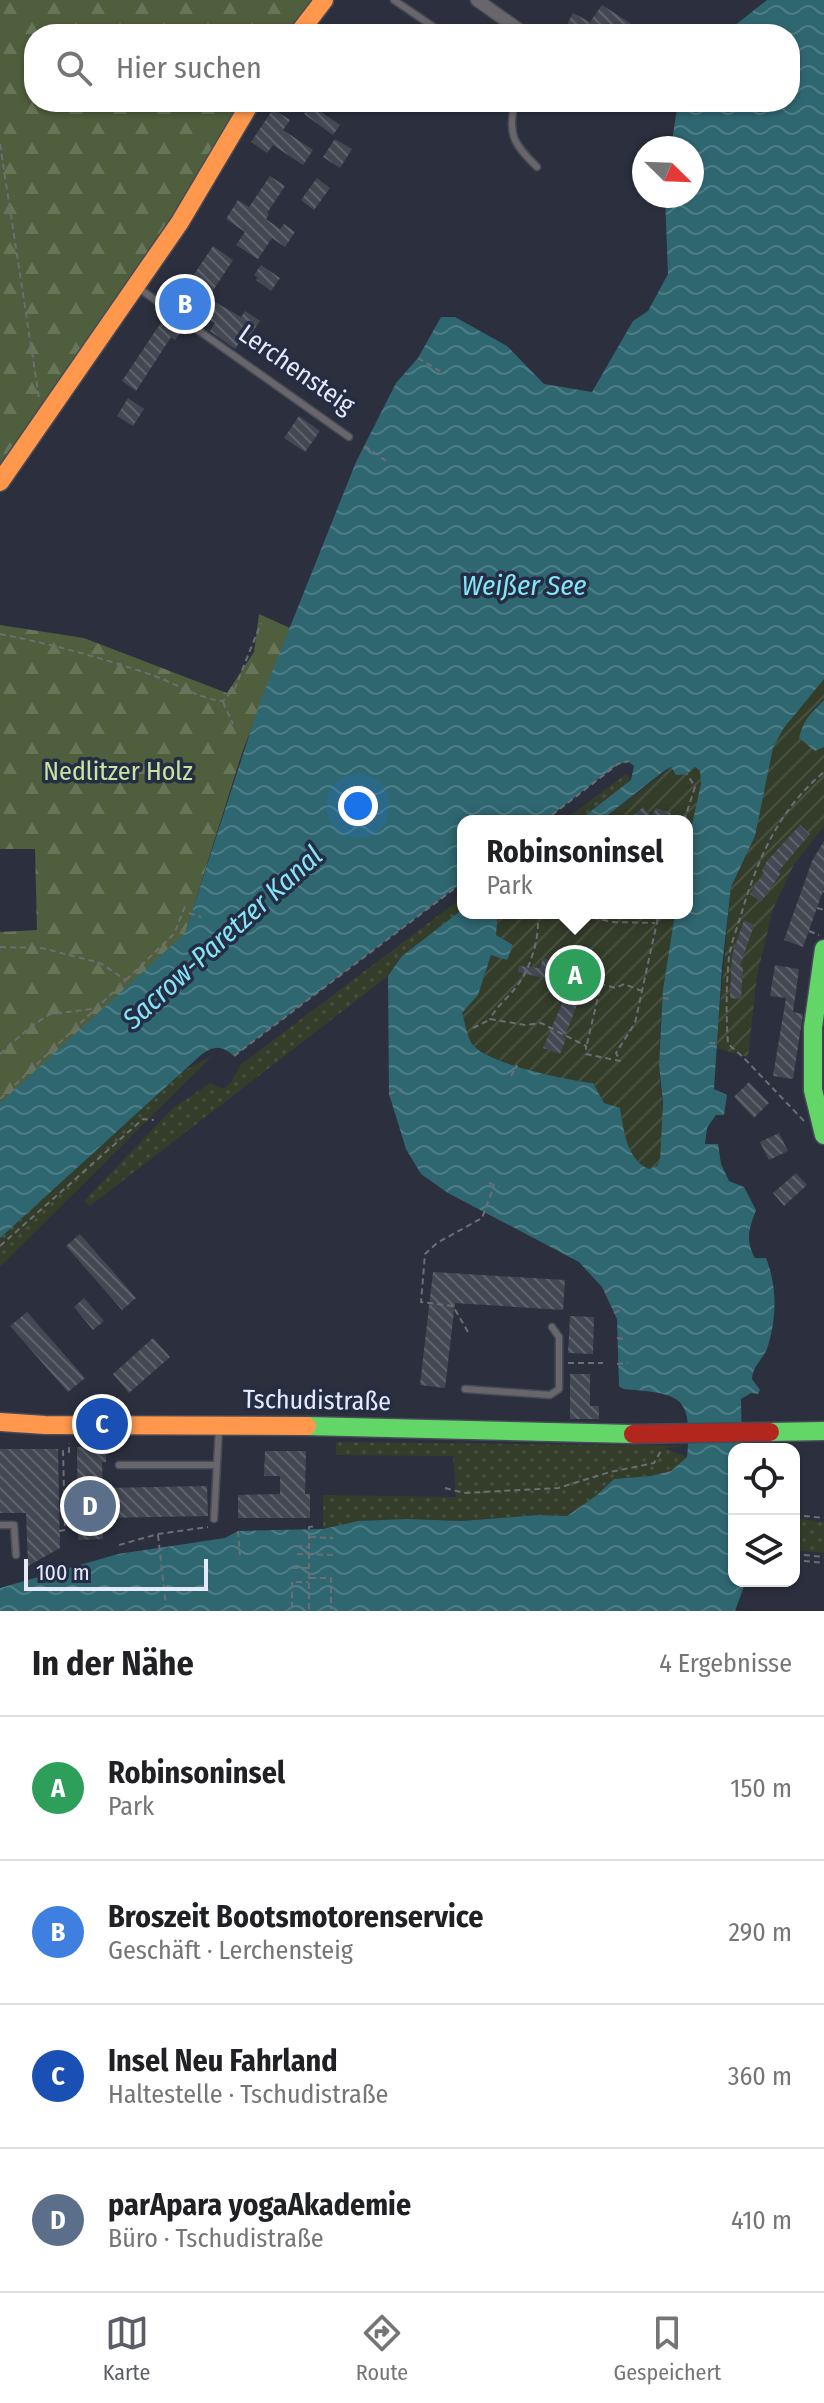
<!DOCTYPE html>
<html lang="de">
<meta charset="utf-8">
<style>
:root{--surface:#fff;--page:#f6f6f6;--text:#202124;--muted:#757577;--line:#e0e0e0;--accent:#5b5e67}
body{margin:0;font-family:"Fira Sans Condensed",sans-serif;background:var(--page);color:var(--text)}
.controls{position:absolute;right:24px;bottom:24px;display:grid;overflow:hidden;border-radius:16px;box-shadow:0 2px 6px #0004}
.controls button{width:72px;height:72px;display:grid;place-items:center;padding:0;border:0;border-bottom:2px solid var(--line);background:var(--surface);color:var(--text);font:40px sans-serif}
.compass{position:absolute;left:632px;top:136px;width:72px;height:72px;border-radius:50%;background:var(--surface);box-shadow:0 2px 6px #0004;rotate:113deg}
.scale{position:absolute;left:24px;bottom:20px;width:184px;box-sizing:border-box;padding-left:8px;border:4px solid #e4eafa;border-top:0;font-size:22px;line-height:28px;white-space:nowrap;color:#e4eafa;-webkit-text-stroke:6px #252d45;paint-order:stroke}
.you{position:absolute;left:358px;top:806px;width:28px;height:28px;margin:-20px;border:6px solid #fff;border-radius:50%;background:#1a73e8;box-shadow:0 0 0 12px #1a73e833}
.badge{display:grid;place-items:center;width:52px;height:52px;border-radius:50%;background:var(--accent);color:#fff;font-size:26px;font-weight:700}
.pin{position:absolute;translate:-50% -50%;border:4px solid #fff;box-shadow:0 2px 8px #0006}
.popup{position:absolute;left:457px;top:815px;width:236px;height:104px;box-sizing:border-box;display:grid;place-content:center;border-radius:16px;background:var(--surface);filter:drop-shadow(0 2px 6px #0005);font-size:26px;white-space:nowrap;color:var(--muted)}
.popup b{font-size:30px;color:var(--text)}
.popup::after{content:'';position:absolute;left:50%;top:100%;margin-left:-16px;border:16px solid transparent;border-top-color:var(--surface)}
.list{margin:0;padding:0;list-style:none}
h2{display:flex;justify-content:space-between;align-items:center;height:104px;margin:0;padding:0 32px;font-size:34px}
h2 small{font-size:26px;font-weight:400;color:var(--muted)}
.list li{display:grid;grid-template-columns:52px 1fr auto;gap:24px;align-items:center;box-sizing:border-box;height:144px;padding:0 32px;border-top:2px solid var(--line)}
.list b{display:block;font-size:30px;white-space:nowrap}
.list p{margin:0;font-size:26px;white-space:nowrap;color:var(--muted)}
.list em{font-size:26px;font-style:normal;color:var(--muted)}
.icon{flex:none;width:44px;height:44px;fill:none;stroke:currentColor;stroke-width:2;stroke-linecap:round;stroke-linejoin:round}
.map{position:relative;flex:none;width:824px;height:1611px;overflow:hidden}
.search{position:absolute;background:var(--surface);box-shadow:0 2px 6px #0004;left:24px;right:24px;top:24px;height:88px;display:flex;align-items:center;gap:20px;box-sizing:border-box;padding:0 28px;border-radius:32px;color:var(--muted);font-size:30px}
.sheet{height:680px;background:var(--surface)}
nav{display:flex;justify-content:space-around;align-items:center;box-sizing:border-box;height:112px;border-top:2px solid var(--line);background:var(--surface);font-size:22px;color:var(--muted)}
nav a{display:grid;justify-items:center;gap:4px}
nav .on{color:var(--accent)}
.map>svg:first-child{display:block}
.grass{fill:url(#grass-dots)}
.forest{fill:url(#forest-firs)}
.garden{fill:url(#garden-furrows)}
.water{fill:url(#water-waves)}
.building{fill:url(#building-back-hatch)}
.lines{fill:none;stroke-linecap:round;stroke-linejoin:round}
.lane-casing{stroke:#474b57;stroke-width:9}
.street-casing{stroke:#474b57;stroke-width:15}
.fast-casing{stroke:#474b57;stroke-width:21}
.slow-casing{stroke:#474b57;stroke-width:21}
.path{stroke:#6d6d74;stroke-width:2;stroke-dasharray:6 4;stroke-linecap:butt}
.lane{stroke:#68666a;stroke-width:6}
.street{stroke:#68666a;stroke-width:12}
.fast{stroke:#63d668;stroke-width:18}
.slow{stroke:#ff974d;stroke-width:18}
.jam-bridge-casing{stroke:#474b57;stroke-width:21;stroke-linecap:butt}
.jam-bridge{stroke:#b3261e;stroke-width:18}
.labels{text-anchor:middle;stroke-width:7;stroke-linejoin:round;paint-order:stroke}
.street-label{font-size:26px;fill:#e4eafa;stroke:#252d45}
.park-label{font-size:26px;fill:#c8e4a0;stroke:#252d45}
.water-label{font-size:28px;font-style:italic;fill:#84e5f6;stroke:#252d45}
</style>
<div class="map">
<svg width="824" height="1611" viewBox="0 0 824 1611">
<defs>
<pattern id="grass-dots" width="8" height="8" patternUnits="userSpaceOnUse" patternTransform="scale(2)"><rect width="8" height="8" fill="#343d2a"/><path d="M2 2h.1M6 6h.1" fill="none" stroke="#48503f" stroke-width="1.8" stroke-linecap="round"/></pattern>
<pattern id="forest-firs" width="22" height="20" patternUnits="userSpaceOnUse" patternTransform="scale(2)"><rect width="22" height="20" fill="#4f5e3c"/><path d="M5 1l3.5 6h-7zM16 11l3.5 6h-7z" fill="#687559"/></pattern>
<pattern id="garden-furrows" width="10" height="10" patternUnits="userSpaceOnUse" patternTransform="scale(2)"><rect width="10" height="10" fill="#343d2a"/><path d="M-1 1l2-2M0 10L10 0M9 11l2-2" fill="none" stroke="#48503f"/></pattern>
<pattern id="water-waves" width="16" height="10" patternUnits="userSpaceOnUse" patternTransform="scale(2)"><rect width="16" height="10" fill="#2f6771"/><path d="M0 5q4-4 8 0t8 0" fill="none" stroke="#4d7d86"/></pattern>
<pattern id="building-back-hatch" width="6" height="6" patternUnits="userSpaceOnUse" patternTransform="scale(2)"><rect width="6" height="6" fill="#434853"/><path d="M-1 5l2 2M0 0l6 6M5-1l2 2" fill="none" stroke="#5e636d"/></pattern>
</defs>
<rect width="100%" height="100%" fill="#2c303e"/>
<g class="grass">
<path d="M 626,774 L 631,780 L 578,821 L 563,821 Z"/>
<path d="M 463,897 L 463,909 L 402,956 L 388,976 L 90,1206 L 84,1201 L 172,1109 L 210,1083 L 223,1089 L 232,1081 L 240,1065 Z"/>
<path d="M 212,1056 L 0,1267 L 0,1238 L 185,1070 Z"/>
<path d="M 336,1442 L 687,1446 L 664,1448 L 687,1457 L 671,1471 L 651,1476 L 614,1479 L 597,1495 L 567,1516 L 539,1515 L 461,1521 L 407,1519 L 358,1521 L 323,1529 L 323,1495 L 456,1497 L 453,1456 L 336,1455 Z"/>
<path d="M 794,1518 L 824,1522 L 824,1553 L 794,1550 Z"/>
</g>
<g class="forest">
<path d="M 0,0 L 315,0 L 289,34 L 34,34 L 34,102 L 240,102 L 157,248 L 0,468 Z"/>
<path d="M 259,614 L 290,628 L 242,753 L 185,934 L 0,1104 L 0,932 L 37,930 L 35,849 L 0,849 L 0,625 L 84,638 L 227,693 L 254,652 Z"/>
</g>
<g class="garden">
<path d="M 824,679 L 824,700 L 813,709 L 815,751 L 824,747 L 824,826 L 794,864 L 773,909 L 757,975 L 748,1057 L 716,1048 L 731,887 L 755,836 L 773,748 L 783,729 Z"/>
<path d="M 672,767 L 672,772 L 694,767 L 700,771 L 701,784 L 687,846 L 687,821 L 600,821 Z"/>
<path d="M 498,913 L 675,913 C 667,962 660,1011 659,1061 C 659,1091 670,1137 658,1166 L 649,1169 C 626,1159 624,1130 620,1108 L 604,1103 L 593,1083 C 567,1080 487,1064 472,1044 C 467,1036 465,1022 462,1013 L 478,995 L 491,955 L 513,945 L 496,935 Z"/>
</g>
<g class="water">
<path d="M 767,0 L 824,0 L 824,679 L 783,729 L 773,748 L 755,836 L 731,887 L 722,967 L 714,1089 L 727,1095 L 724,1115 L 716,1115 L 707,1128 L 705,1144 L 718,1144 L 721,1164 L 729,1181 L 744,1187 L 756,1210 C 749,1229 745,1240 755,1258 L 766,1258 C 777,1286 777,1316 768,1346 C 764,1359 753,1364 752,1379 L 760,1390 L 758,1394 L 751,1393 L 741,1399 L 742,1449 L 734,1449 L 734,1581 L 746,1581 L 735,1611 L 0,1611 L 0,1588 L 118,1554 L 225,1538 L 238,1531 L 323,1529 L 358,1521 L 407,1519 L 462,1521 L 539,1515 L 567,1516 L 597,1495 L 614,1479 L 651,1476 L 671,1471 L 687,1457 C 693,1395 681,1394 624,1389 L 619,1386 L 617,1319 L 602,1287 L 579,1262 L 448,1193 L 421,1174 L 406,1149 L 389,1094 L 388,976 L 402,956 L 463,909 L 463,913 L 498,913 L 496,935 L 513,945 L 507,960 L 491,955 L 478,995 L 462,1013 C 465,1022 467,1036 472,1044 C 487,1064 567,1080 593,1083 L 604,1103 L 620,1108 C 624,1130 626,1159 649,1169 L 657,1166 L 660,1160 L 663,1103 L 659,1065 L 663,990 L 675,913 L 687,913 L 687,846 L 701,784 L 700,771 L 695,767 L 687,774 L 676,775 L 671,767 L 664,771 L 600,821 L 578,821 L 631,780 L 634,766 L 629,762 L 618,764 L 544,821 L 463,821 L 463,882 L 234,1056 C 222,1046 215,1045 202,1054 L 0,1238 L 0,1103 L 185,933 L 260,702 L 356,462 L 396,383 L 418,358 L 441,317 L 455,317 L 507,346 L 544,384 L 592,392 L 633,321 L 648,311 L 668,274 L 665,196 L 692,196 L 692,148 L 671,148 L 678,102 L 790,102 L 790,34 L 724,34 Z"/>
<path d="M 824,700 L 824,747 L 815,751 L 799,738 C 805,717 810,715 824,700 Z"/>
</g>
<g class="building">
<path d="M 602,5 L 633,25 L 627,34 L 562,34 L 573,13 L 590,22 Z"/>
<path d="M 311,105 L 340,125 L 333,135 L 304,114 Z"/>
<path d="M 273,109 L 290,120 L 283,130 L 313,150 L 303,165 L 273,145 L 267,153 L 251,142 Z"/>
<path d="M 335,139 L 352,149 L 340,168 L 323,157 Z"/>
<path d="M 270,176 L 285,186 L 267,213 L 269,214 L 266,219 L 280,229 L 284,224 L 295,232 L 285,247 L 272,238 L 258,259 L 236,245 L 245,232 L 226,219 L 238,200 L 249,207 Z"/>
<path d="M 317,178 L 330,188 L 314,210 L 301,200 Z"/>
<path d="M 213,246 L 233,260 L 208,298 L 241,317 L 245,311 L 260,321 L 243,346 L 239,343 L 235,349 L 210,331 L 215,323 L 177,300 Z"/>
<path d="M 261,265 L 280,278 L 271,291 L 256,280 L 258,278 L 254,275 Z"/>
<path d="M 164,318 L 182,330 L 175,340 L 171,337 L 136,391 L 122,381 Z"/>
<path d="M 128,398 L 144,409 L 133,426 L 117,416 Z"/>
<path d="M 299,416 L 320,431 L 305,452 L 284,438 Z"/>
<path d="M 643,807 L 652,818 L 656,808 L 671,813 L 668,821 L 627,821 Z"/>
<path d="M 800,825 L 810,834 L 778,872 L 781,873 L 761,902 L 750,894 L 764,872 L 762,871 L 767,861 Z"/>
<path d="M 824,841 L 824,888 L 803,947 L 784,940 L 812,861 Z"/>
<path d="M 744,920 L 754,925 L 740,966 L 743,967 L 741,999 L 730,998 L 732,955 Z"/>
<path d="M 543,958 L 554,961 L 548,979 L 518,972 L 519,966 L 540,968 Z"/>
<path d="M 775,965 L 799,969 L 793,1012 L 803,1014 L 793,1079 L 773,1076 L 786,998 L 770,996 Z"/>
<path d="M 568,989 L 581,995 L 564,1038 L 566,1039 L 560,1054 L 543,1048 Z"/>
<path d="M 749,1082 L 769,1103 L 754,1118 L 734,1097 Z"/>
<path d="M 779,1133 L 788,1151 L 769,1160 L 760,1142 Z"/>
<path d="M 796,1173 L 807,1185 L 784,1206 L 773,1193 Z"/>
<path d="M 80,1234 L 136,1298 L 122,1310 L 66,1246 Z"/>
<path d="M 433,1272 L 565,1280 L 563,1310 L 455,1303 L 445,1388 L 420,1385 Z"/>
<path d="M 84,1298 L 104,1321 L 93,1330 L 74,1307 Z"/>
<path d="M 27,1312 L 85,1378 L 68,1392 L 10,1326 Z"/>
<path d="M 570,1316 L 594,1317 L 593,1354 L 568,1353 Z"/>
<path d="M 153,1338 L 170,1357 L 129,1393 L 113,1374 Z"/>
<path d="M 570,1374 L 590,1374 L 590,1406 L 599,1406 L 599,1419 L 570,1419 Z"/>
<path d="M 77,1447 L 106,1447 L 106,1462 L 102,1462 L 103,1488 L 207,1486 L 208,1516 L 103,1518 L 103,1539 L 78,1540 Z"/>
<path d="M 0,1449 L 58,1449 L 60,1548 L 28,1566 L 26,1513 L 0,1513 Z"/>
<path d="M 265,1451 L 306,1451 L 305,1494 L 310,1494 L 310,1518 L 238,1518 L 238,1495 L 280,1494 L 280,1476 L 264,1476 Z"/>
</g>
<g class="lines">
<defs>
<g id="lane">
<path d="M 394,0 L 444,34"/>
<path d="M 515,102 C 507,135 514,144 537,167"/>
<path d="M 137,287 L 349,437"/>
<path d="M 465,1389 L 550,1395 L 559,1389 L 559,1337 L 552,1327"/>
<path d="M 119,1465 L 216,1465"/>
<path d="M 214,1519 L 219,1428"/>
<path d="M 0,1525 L 14,1525 L 16,1555"/>
</g>
<path id="street" d="M 477,0 L 525,34"/>
<g id="fast">
<path d="M 824,949 L 813,1027 L 813,1090 L 824,1135"/>
<path d="M 307,1426 L 633,1434"/>
<path d="M 770,1432 L 824,1431"/>
</g>
<g id="slow">
<path d="M 298,34 L 324,0"/>
<path d="M 0,482 L 180,222 L 251,102"/>
<path d="M 0,1422 L 45,1425 L 307,1426"/>
</g>
</defs>
<use href="#lane" class="lane-casing"/>
<use href="#street" class="street-casing"/>
<use href="#fast" class="fast-casing"/>
<use href="#slow" class="slow-casing"/>
<g class="path">
<path d="M 0,144 L 39,398"/>
<path d="M 418,358 L 443,373"/>
<path d="M 365,446 L 389,463"/>
<path d="M 0,634 C 52,644 102,658 152,675 C 175,683 199,699 223,701 L 235,688 L 261,623"/>
<path d="M 223,702 L 233,724"/>
<path d="M 544,821 L 618,764 L 629,761"/>
<path d="M 684,821 L 695,787 L 687,774"/>
<path d="M 823,891 L 824,892"/>
<path d="M 817,908 L 824,910"/>
<path d="M 189,913 L 201,917"/>
<path d="M 537,913 C 541,933 532,963 521,980 C 512,995 498,1004 490,1019 L 525,1025 L 541,1023 L 586,1046 L 586,1054 L 620,1061 L 616,1053 L 635,1023 L 659,913"/>
<path d="M 573,913 L 612,922 L 655,923"/>
<path d="M 809,931 L 819,935"/>
<path d="M 0,947 L 42,948 L 100,963 L 126,980 L 0,1099"/>
<path d="M 126,980 L 174,934 L 186,904"/>
<path d="M 663,998 L 669,999"/>
<path d="M 473,1028 L 489,1020"/>
<path d="M 709,1043 L 716,1043"/>
<path d="M 587,1044 L 601,984 L 616,988 L 624,984 L 642,991"/>
<path d="M 0,1054 L 30,1027 L 50,1014 L 92,1009"/>
<path d="M 234,1056 L 463,882"/>
<path d="M 511,1076 L 517,1065"/>
<path d="M 389,1094 L 402,1089"/>
<path d="M 804,1121 L 742,1056 L 728,1044 C 726,1015 726,986 729,957 C 731,943 737,928 741,915 C 757,860 779,809 824,772"/>
<path d="M 489,1183 L 499,1187"/>
<path d="M 0,1246 L 143,1119 L 154,1120"/>
<path d="M 605,1292 L 613,1288"/>
<path d="M 614,1313 L 623,1309"/>
<path d="M 468,1332 L 453,1306 L 421,1302 L 425,1254 L 437,1243 L 482,1218 L 494,1186"/>
<path d="M 617,1338 L 626,1339"/>
<path d="M 568,1363 L 603,1363"/>
<path d="M 617,1364 L 628,1363"/>
<path d="M 445,1488 L 464,1493 L 558,1488 L 610,1472 L 654,1463 L 662,1449"/>
<path d="M 794,1515 L 824,1518"/>
<path d="M 59,1531 L 65,1530 L 63,1451 L 69,1452 L 69,1443"/>
<path d="M 238,1531 L 240,1555"/>
<path d="M 158,1535 L 166,1607"/>
<path d="M 310,1537 L 333,1538"/>
<path d="M 119,1545 L 158,1534 L 208,1527"/>
<path d="M 296,1546 L 308,1547"/>
<path d="M 297,1554 L 334,1555"/>
<path d="M 794,1554 L 824,1557"/>
<path d="M 794,1560 L 824,1563"/>
<path d="M 292,1568 L 308,1568"/>
<path d="M 310,1578 L 331,1578 L 331,1609"/>
<path d="M 292,1608 L 292,1582 L 308,1582"/>
<path d="M 309,1609 L 309,1527 L 317,1526"/>
</g>
<use href="#lane" class="lane"/>
<use href="#street" class="street"/>
<use href="#fast" class="fast"/>
<use href="#slow" class="slow"/>
<defs>
<path id="jam-bridge" d="M 633,1434 L 770,1432"/>
</defs>
<use href="#jam-bridge" class="jam-bridge-casing"/>
<use href="#jam-bridge" class="jam-bridge"/>
</g>
<g class="labels">
<g class="street-label">
<text transform="translate(297 369) rotate(35)" y="9">Lerchensteig</text>
<text transform="translate(317 1400) rotate(1)" y="9">Tschudistraße</text>
</g>
<g class="park-label">
<text x="118" y="780">Nedlitzer Holz</text>
</g>
<g class="water-label">
<text x="524" y="595">Weißer See</text>
<text transform="translate(222 937) rotate(-42)" y="10">Sacrow-Paretzer Kanal</text>
</g>
</g>
</svg>
<div class="controls">
<button><svg class="icon" aria-label="locate" viewBox="0 0 24 24"><circle cx="12" cy="12" r="6"/><path d="M12 2v4M12 18v4M2 12h4M18 12h4"/></svg></button>
<button><svg class="icon" aria-label="layers" viewBox="0 0 24 24"><path d="M12 4l9 5-9 5-9-5zM3 14l9 5 9-5"/></svg></button>
</div>
<svg class="compass" viewBox="-18 -18 36 36"><path d="M0-13l5 13h-10z" fill="#e53935"/><path d="M0 13l5-13h-10z" fill="#757577"/></svg>
<div class="scale">100 m</div>
<div class="you"></div>
<div class="pin badge" style="left:575px;top:975px;background:#2e9e5b">A</div>
<div class="popup"><b>Robinsoninsel</b>Park</div>
<div class="pin badge" style="left:185px;top:304px;background:#3f7fe0">B</div>
<div class="pin badge" style="left:102px;top:1424px;background:#1a4fb4">C</div>
<div class="pin badge" style="left:90px;top:1506px;background:#5c6f8a">D</div>
<div class="search"><svg class="icon" aria-label="search" viewBox="0 0 24 24"><circle cx="10" cy="10" r="6"/><path d="M15 15l6 6"/></svg>Hier suchen</div>
</div>
<section class="sheet">
<h2>In der Nähe<small>4 Ergebnisse</small></h2>
<ul class="list">
<li><span class="badge" style="background:#2e9e5b">A</span><div><b>Robinsoninsel</b><p>Park</p></div><em>150 m</em></li>
<li><span class="badge" style="background:#3f7fe0">B</span><div><b>Broszeit Bootsmotorenservice</b><p>Geschäft · Lerchensteig</p></div><em>290 m</em></li>
<li><span class="badge" style="background:#1a4fb4">C</span><div><b>Insel Neu Fahrland</b><p>Haltestelle · Tschudistraße</p></div><em>360 m</em></li>
<li><span class="badge" style="background:#5c6f8a">D</span><div><b>parApara yogaAkademie</b><p>Büro · Tschudistraße</p></div><em>410 m</em></li>
</ul>
</section>
<nav>
<a class="on"><svg class="icon" aria-label="map" viewBox="0 0 24 24"><path d="M3 6l6-2 6 2 6-2v14l-6 2-6-2-6 2zM9 4v14M15 6v14"/></svg>Karte</a>
<a><svg class="icon" aria-label="directions" viewBox="0 0 24 24"><path d="M12 3l9 9-9 9-9-9zM9 14v-3h6M13 9l2 2-2 2"/></svg>Route</a>
<a><svg class="icon" aria-label="saved" viewBox="0 0 24 24"><path d="M7 4h10v16l-5-4-5 4z"/></svg>Gespeichert</a>
</nav>
